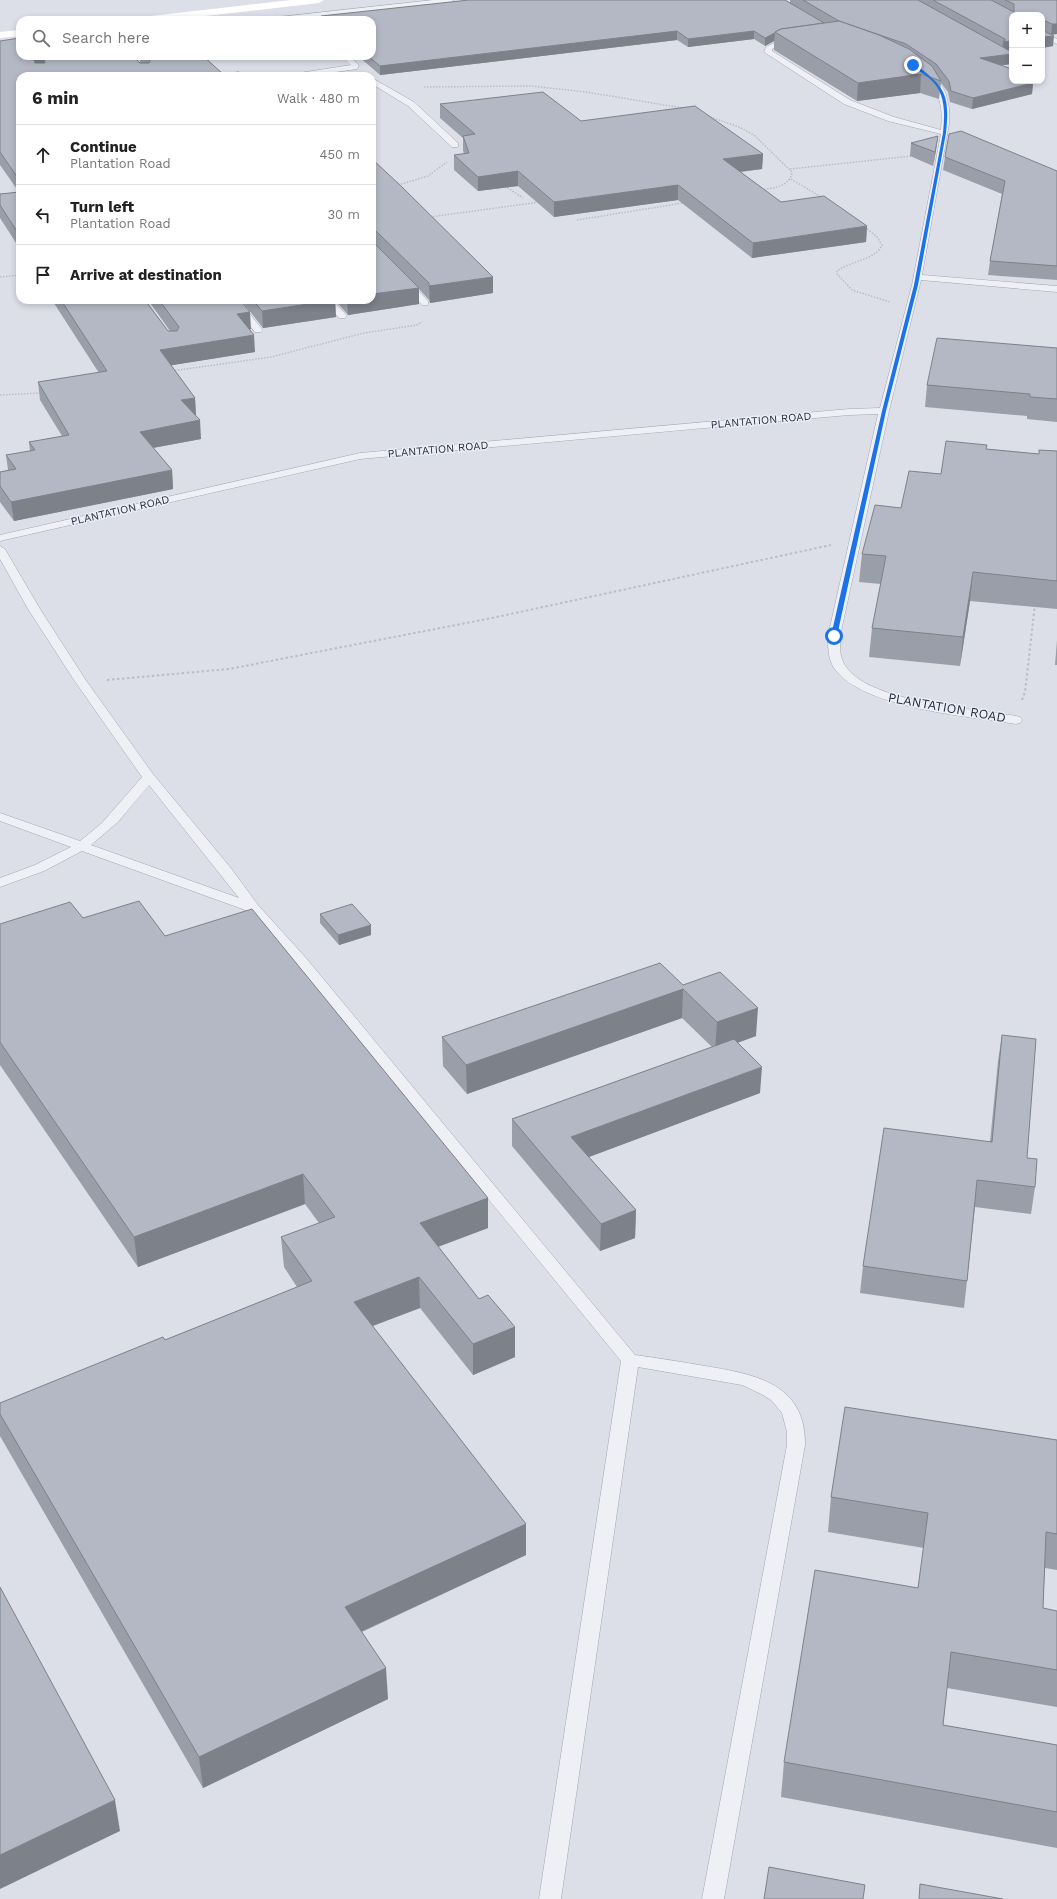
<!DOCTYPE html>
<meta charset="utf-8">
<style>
:root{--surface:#fff;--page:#f6f6f6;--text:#222;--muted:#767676;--line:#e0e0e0}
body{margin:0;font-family:"Work Sans",sans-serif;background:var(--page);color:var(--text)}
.controls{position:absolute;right:12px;top:12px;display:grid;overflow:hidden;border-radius:8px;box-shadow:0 2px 6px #0003}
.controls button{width:36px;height:36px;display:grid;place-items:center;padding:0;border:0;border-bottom:1px solid var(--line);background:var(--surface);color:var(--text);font:20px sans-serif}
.stop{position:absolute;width:12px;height:12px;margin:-9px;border:3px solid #1a73e8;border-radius:50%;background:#fff}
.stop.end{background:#1a73e8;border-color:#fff;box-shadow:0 1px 4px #0008}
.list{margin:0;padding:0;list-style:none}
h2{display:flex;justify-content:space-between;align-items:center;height:52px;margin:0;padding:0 16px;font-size:17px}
h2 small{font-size:13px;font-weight:400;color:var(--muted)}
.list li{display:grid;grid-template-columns:26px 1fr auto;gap:12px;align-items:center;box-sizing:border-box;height:60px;padding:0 16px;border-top:1px solid var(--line)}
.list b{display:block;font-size:15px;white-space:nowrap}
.list p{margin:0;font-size:13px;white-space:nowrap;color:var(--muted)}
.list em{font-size:13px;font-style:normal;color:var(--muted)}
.icon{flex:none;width:22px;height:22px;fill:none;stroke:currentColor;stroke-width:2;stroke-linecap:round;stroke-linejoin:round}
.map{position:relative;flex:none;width:1057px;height:1899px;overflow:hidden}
.search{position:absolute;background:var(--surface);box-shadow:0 2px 6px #0003;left:16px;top:16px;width:360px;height:44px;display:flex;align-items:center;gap:10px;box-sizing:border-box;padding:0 14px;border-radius:12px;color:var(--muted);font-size:15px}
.panel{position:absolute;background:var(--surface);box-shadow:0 2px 6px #0003;left:16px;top:72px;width:360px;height:232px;border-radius:12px}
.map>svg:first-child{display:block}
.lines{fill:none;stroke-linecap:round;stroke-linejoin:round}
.service-casing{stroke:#a1a6b1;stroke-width:1}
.path-far1{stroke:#babdc5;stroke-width:1.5;stroke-dasharray:1.5 1.5;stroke-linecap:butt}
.path{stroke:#babdc5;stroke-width:2;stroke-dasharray:2.5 2.5;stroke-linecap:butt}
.service{fill:#eff0f5;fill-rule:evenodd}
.secondary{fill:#fff;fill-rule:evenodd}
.wall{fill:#9a9ea9}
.shaded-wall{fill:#7d8189}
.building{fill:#b3b8c4;stroke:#7d8189}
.route{fill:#1a73e8}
.labels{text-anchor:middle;stroke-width:3;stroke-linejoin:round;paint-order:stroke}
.far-street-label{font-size:11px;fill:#252c3e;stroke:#ebeef5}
.street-label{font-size:13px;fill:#252c3e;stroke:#ebeef5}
</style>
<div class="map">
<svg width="1057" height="1899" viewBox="0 0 1057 1899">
<rect width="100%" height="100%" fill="#dcdfe7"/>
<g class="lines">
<defs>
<g id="service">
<path d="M 433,0 L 454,0 L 451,2 L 289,20 L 267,20 L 270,18 Z"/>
<path d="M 1042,32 L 1057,39 L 1057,44 L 1042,37 Z"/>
<path d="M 792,39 L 796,41 L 794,42 L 780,45 L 772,49 L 772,51 L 850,100 L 894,117 L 941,130 C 943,108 941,92 924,77 L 924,73 L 930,73 L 942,86 L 946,94 L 949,108 L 949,124 L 922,275 L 1057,286 L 1057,292 L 921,280 L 889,411 L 840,636 C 840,648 839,658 847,668 C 871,702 975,709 1016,716 L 1020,717 L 1022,720 L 1020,723 L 1016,724 C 968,716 871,709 838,673 C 828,663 828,649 828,636 L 878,414 L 849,415 L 360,459 L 0,541 L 0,535 L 360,453 L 849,409 L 880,408 L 912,285 L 941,134 L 888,121 L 844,104 L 764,52 L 766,47 L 776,42 Z"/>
<path d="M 341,56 L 349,56 L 359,65 L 357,69 L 308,76 L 289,76 L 293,74 L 351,65 Z"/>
<path d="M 372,78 L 414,102 L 458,143 L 458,147 L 452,147 L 408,106 L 372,84 Z"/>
<path d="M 406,280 L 409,281 L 428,301 L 428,305 L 422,305 L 403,285 L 402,283 Z"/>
<path d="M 229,300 L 239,300 L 261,328 L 263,330 L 261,332 L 255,332 Z"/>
<path d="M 323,300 L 333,300 L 347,316 L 345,318 L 339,318 Z"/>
<path d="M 0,546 L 5,549 L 40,609 L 85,679 L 153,774 L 230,867 L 258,905 L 306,958 L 635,1355 C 658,1358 682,1362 705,1366 C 754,1374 806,1383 805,1445 L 724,1899 L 702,1899 L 787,1445 L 787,1432 L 782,1413 L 771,1400 L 761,1394 L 742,1385 L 638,1367 L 561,1899 L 539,1899 L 621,1361 L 296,964 L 248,911 L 82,851 L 44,871 L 0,887 L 0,878 L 35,865 L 71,847 L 0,821 L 0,813 L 80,841 L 102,823 L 142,777 L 74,680 L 28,609 L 0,559 ZM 149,785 L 239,898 L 91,845 L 118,822 Z"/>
</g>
</defs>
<use href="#service" class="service-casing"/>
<g class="path-far1">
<path d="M 424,87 L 531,86 L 586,92 L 683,108"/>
<path d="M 707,116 L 739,127 L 754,135 L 792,172 C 790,187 773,188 761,190"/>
<path d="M 790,169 L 912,156"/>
<path d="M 791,179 L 821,197"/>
<path d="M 398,185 L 428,176 L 447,162"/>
<path d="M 505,186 L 523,198"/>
<path d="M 430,217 L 540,202"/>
<path d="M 577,220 L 683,203"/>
<path d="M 865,227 L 877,237 L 882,245 C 876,260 850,261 837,271 L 837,274 L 852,290 L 890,302"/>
<path d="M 0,277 L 20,275"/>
<path d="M 172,371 L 271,357 L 364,333 L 417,325 L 422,322"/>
<path d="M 0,395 L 41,393"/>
</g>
<g class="path">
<path d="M 107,680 L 229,669 L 492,618 L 831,545"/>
<path d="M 1022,700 L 1025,692 L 1035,604"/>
</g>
<use href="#service" class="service"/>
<g class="secondary">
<path d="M 291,0 L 324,0 L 319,3 L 170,20 L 137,20 L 142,17 Z"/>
<path d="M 20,30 L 20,36 L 0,38 L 0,32 Z"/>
</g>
</g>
<g class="wall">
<path d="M 790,0 L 1057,0 L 1052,34 L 1053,46 L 1042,48 L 1042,15 L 1012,15 L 1012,52 L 1011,52 L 1012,64 L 1002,65 L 1012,81 L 1032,81 L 1032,83 L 1033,83 L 1032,94 L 972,109 L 950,102 L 948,92 L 941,83 L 939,99 L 920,93 L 857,101 L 774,50 L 774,41 L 765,46 L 754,39 L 688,47 L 677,40 L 380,75 L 358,56 L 372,56 L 372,20 L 322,20 L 321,16 L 790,3 Z"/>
<path d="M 0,41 L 20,56 L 140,63 L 140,56 L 203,56 L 223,74 L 243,76 L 20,76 L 20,249 L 0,218 L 0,194 L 19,192 L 0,165 Z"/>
<path d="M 440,104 L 581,121 L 763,154 L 762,169 L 740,172 L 781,202 L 867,226 L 866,242 L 752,258 L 678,200 L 554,217 L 518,186 L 478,191 L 454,170 L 454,155 L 464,154 L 463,150 L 463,138 L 440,118 Z"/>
<path d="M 911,143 L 936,150 L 933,166 L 910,156 Z"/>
<path d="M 945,157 L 1057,171 L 1057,280 L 988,275 L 990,261 L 1002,194 L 943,170 Z"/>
<path d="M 372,159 L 493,277 L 493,293 L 430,303 L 429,300 L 419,289 L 419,304 L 348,315 L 335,300 L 336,317 L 263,328 L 241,300 L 372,300 Z"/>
<path d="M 52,300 L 145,300 L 168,331 L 170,331 L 148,300 L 240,300 L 251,329 L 249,330 L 255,352 L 171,365 L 195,398 L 196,416 L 201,439 L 153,448 L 172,470 L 173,489 L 14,521 L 0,502 L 0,472 L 8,470 L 6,455 L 30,451 L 29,442 L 62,436 L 40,400 L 38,382 L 99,373 Z"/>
<path d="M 1057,348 L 1057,422 L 1027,419 L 1027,416 L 925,407 L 927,385 Z"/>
<path d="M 986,449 L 1039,454 L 1057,451 L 1057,609 L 970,601 L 960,666 L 869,657 L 872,628 L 881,584 L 859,582 L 862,554 L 901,508 Z"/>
<path d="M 1057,640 L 1057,665 L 1055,665 Z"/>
<path d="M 320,914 L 371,935 L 339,945 L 320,923 Z"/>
<path d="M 83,918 L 165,936 L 488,1198 L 488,1228 L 438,1247 L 479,1299 L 515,1327 L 515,1357 L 473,1375 L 420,1308 L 373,1326 L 526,1555 L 362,1632 L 388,1699 L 203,1788 L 0,1436 L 0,1403 L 165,1340 L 297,1287 L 284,1267 L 281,1237 L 319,1223 L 305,1204 L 138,1267 L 0,1065 L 0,924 Z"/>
<path d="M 683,985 L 756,1036 L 737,1043 L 760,1093 L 589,1157 L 636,1210 L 635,1238 L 600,1251 L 512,1146 L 512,1119 L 712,1047 L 682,1018 L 467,1094 L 443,1066 L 442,1037 Z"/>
<path d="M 1002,1035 L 1027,1158 L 1035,1187 L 1031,1214 L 975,1207 L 967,1281 L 964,1308 L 860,1293 L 863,1266 L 990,1142 L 998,1061 Z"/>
<path d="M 1057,1440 L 1057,1570 L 1045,1568 L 1043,1608 L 1057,1611 L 1057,1707 L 947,1688 L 943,1725 L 1057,1745 L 1057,1848 L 781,1797 L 784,1762 L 918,1588 L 924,1548 L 828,1532 L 831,1497 Z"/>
</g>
<g class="shaded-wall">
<path d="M 1052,24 L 1057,24 L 1057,34 L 1051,35 Z"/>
<path d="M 677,31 L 677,40 L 380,75 L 380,66 Z"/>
<path d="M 754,31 L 754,39 L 688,47 L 688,39 Z"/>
<path d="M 775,33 L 774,41 L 765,46 L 765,38 Z"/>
<path d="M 1054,36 L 1053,46 L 1042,48 L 1042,37 Z"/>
<path d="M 1012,41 L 1012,52 L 1002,53 L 1003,42 Z"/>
<path d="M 1012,54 L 1012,64 L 979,68 L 980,58 Z"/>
<path d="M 33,56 L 49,56 L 49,61 L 35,70 Z"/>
<path d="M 921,74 L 920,93 L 857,101 L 858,83 Z"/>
<path d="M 1021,81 L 1032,81 L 1032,83 L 1033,83 L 1032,94 L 972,109 L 973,98 Z"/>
<path d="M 938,136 L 936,150 L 933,166 L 935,152 Z"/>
<path d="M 763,154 L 762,169 L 722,174 L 723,159 Z"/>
<path d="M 518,171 L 518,186 L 478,191 L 478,177 Z"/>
<path d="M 678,185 L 678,200 L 554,217 L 554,202 Z"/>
<path d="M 867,226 L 866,242 L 752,258 L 753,243 Z"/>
<path d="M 493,277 L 493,293 L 430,303 L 429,286 Z"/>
<path d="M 419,288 L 419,304 L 348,315 L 347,300 L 372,300 L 372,294 Z"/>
<path d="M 335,300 L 336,317 L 263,328 L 262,311 Z"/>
<path d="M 250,312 L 251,329 L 238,331 L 237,314 Z"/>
<path d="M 254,335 L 255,352 L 161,367 L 160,350 Z"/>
<path d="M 195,398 L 196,416 L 181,400 Z"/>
<path d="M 200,420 L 201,439 L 141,450 L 140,432 Z"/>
<path d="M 172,470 L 173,489 L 14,521 L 11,502 Z"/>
<path d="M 973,572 L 970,601 L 960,666 L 963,637 Z"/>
<path d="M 371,925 L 371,935 L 339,945 L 338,935 Z"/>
<path d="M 683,989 L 682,1018 L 467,1094 L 466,1065 Z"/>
<path d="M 758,1008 L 756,1036 L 715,1051 L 717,1022 Z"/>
<path d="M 762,1067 L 760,1093 L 570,1164 L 571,1137 Z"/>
<path d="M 303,1174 L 305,1204 L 138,1267 L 134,1237 Z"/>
<path d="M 488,1198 L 488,1228 L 421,1253 L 420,1223 Z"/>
<path d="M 636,1210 L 635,1238 L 600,1251 L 601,1224 Z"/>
<path d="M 419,1277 L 420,1308 L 356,1332 L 354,1302 Z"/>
<path d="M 515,1327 L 515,1357 L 473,1375 L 473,1344 Z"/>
<path d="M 526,1524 L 526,1555 L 347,1638 L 345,1607 Z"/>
<path d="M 386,1668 L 388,1699 L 203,1788 L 199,1757 Z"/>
<path d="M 115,1800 L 120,1831 L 0,1889 L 0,1855 Z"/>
</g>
<g class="building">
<path d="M 469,0 L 785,0 L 824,23 L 781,29 L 775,32 L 775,33 L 765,38 L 754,31 L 688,39 L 677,31 L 380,66 L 368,56 L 372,56 L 372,20 L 326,20 L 321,16 Z"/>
<path d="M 803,0 L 918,0 L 1012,52 L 1012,54 L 980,58 L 1012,69 L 1012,81 L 1026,81 L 1033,83 L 973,98 L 951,91 L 949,81 L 936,64 L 906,44 L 839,21 Z"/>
<path d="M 933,0 L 991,0 L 1014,12 L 1014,4 L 1005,0 L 1057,0 L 1057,24 L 1052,24 L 1043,20 L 1042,24 L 1042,15 L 1012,15 L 1012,41 L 1003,42 L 1005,41 L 1005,39 Z"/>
<path d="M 839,21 L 879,35 L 909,49 L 932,66 L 941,81 L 921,74 L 858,83 L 775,32 L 781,29 Z"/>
<path d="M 1042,30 L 1054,36 L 1042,37 Z"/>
<path d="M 20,38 L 20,56 L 33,56 L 35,63 L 45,63 L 44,59 L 49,56 L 56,56 L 58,58 L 78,56 L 133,56 L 140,63 L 149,63 L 150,61 L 146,56 L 203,56 L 223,74 L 239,72 L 243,76 L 20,76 L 20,181 L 0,152 L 0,41 Z"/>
<path d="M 543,92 L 581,121 L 695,106 L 763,154 L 723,159 L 781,202 L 824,196 L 867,226 L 753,243 L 678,185 L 554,202 L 518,171 L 478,177 L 454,155 L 469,153 L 463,136 L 475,134 L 440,104 Z"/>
<path d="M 961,131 L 1057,171 L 1057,266 L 990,261 L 1005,181 L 945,157 L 949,134 Z"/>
<path d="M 938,136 L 935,152 L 911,143 Z"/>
<path d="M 372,159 L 401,186 L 493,277 L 429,286 L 429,283 L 375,230 L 372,229 Z"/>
<path d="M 20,192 L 20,236 L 0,205 L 0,194 Z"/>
<path d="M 372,241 L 419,288 L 372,294 Z"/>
<path d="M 61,300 L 145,300 L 168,331 L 177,331 L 179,327 L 159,300 L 240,300 L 250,312 L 237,314 L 254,335 L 160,350 L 195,398 L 181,400 L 200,420 L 140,432 L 172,470 L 11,502 L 0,486 L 0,472 L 16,469 L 6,455 L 35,450 L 29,442 L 69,435 L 38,382 L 107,371 Z"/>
<path d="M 253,300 L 334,300 L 262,311 Z"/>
<path d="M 937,338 L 1057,348 L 1057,399 L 1030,397 L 1030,394 L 927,385 Z"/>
<path d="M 946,441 L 987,445 L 986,449 L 1039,454 L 1039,450 L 1057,451 L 1057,581 L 973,572 L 963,637 L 872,628 L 886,556 L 862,554 L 875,505 L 901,508 L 909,471 L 941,474 Z"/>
<path d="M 139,901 L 165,936 L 252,909 L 488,1198 L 420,1223 L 479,1299 L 488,1295 L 515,1327 L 473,1344 L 419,1277 L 354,1302 L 526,1524 L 345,1607 L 386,1668 L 199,1757 L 0,1414 L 0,1403 L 163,1337 L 165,1340 L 312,1281 L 281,1237 L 335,1217 L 303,1174 L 134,1237 L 0,1042 L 0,924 L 70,902 L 83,918 Z"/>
<path d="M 352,904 L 371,925 L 338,935 L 320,914 Z"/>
<path d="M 660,963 L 683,985 L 720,972 L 758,1008 L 717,1022 L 683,989 L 466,1065 L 442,1037 Z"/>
<path d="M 1002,1035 L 1036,1039 L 1027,1158 L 1037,1159 L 1035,1187 L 977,1180 L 967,1281 L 863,1266 L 884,1128 L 992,1142 Z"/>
<path d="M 734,1039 L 762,1067 L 571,1137 L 636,1210 L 601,1224 L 512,1119 Z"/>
<path d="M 845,1407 L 1057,1440 L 1057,1534 L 1046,1532 L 1043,1608 L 1057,1611 L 1057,1670 L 951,1652 L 943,1725 L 1057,1745 L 1057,1812 L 784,1762 L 815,1570 L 918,1588 L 928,1513 L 831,1497 Z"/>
<path d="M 0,1587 L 115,1800 L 0,1855 Z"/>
<path d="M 769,1867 L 865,1885 L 863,1899 L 764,1899 Z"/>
<path d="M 920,1884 L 1003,1899 L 919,1899 Z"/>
</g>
<path class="route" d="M 915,64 C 945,87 950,94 946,133 L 918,285 L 886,411 L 837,636 L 834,637 L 831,636 L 882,411 L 914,285 L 943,133 C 945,113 946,92 929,78 C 924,74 917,70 912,65 Z"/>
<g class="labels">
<g class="far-street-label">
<text transform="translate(761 420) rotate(-5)" y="4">PLANTATION ROAD</text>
<text transform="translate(438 449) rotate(-5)" y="4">PLANTATION ROAD</text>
<text transform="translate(120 510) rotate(-13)" y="4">PLANTATION ROAD</text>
</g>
<g class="street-label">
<text transform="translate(947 707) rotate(10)" y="5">PLANTATION ROAD</text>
</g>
</g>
</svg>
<div class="controls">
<button>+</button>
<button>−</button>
</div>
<div class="stop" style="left:834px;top:636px"></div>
<div class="stop end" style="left:913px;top:65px"></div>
<div class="search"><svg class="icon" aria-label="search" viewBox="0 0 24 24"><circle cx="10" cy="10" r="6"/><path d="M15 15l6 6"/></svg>Search here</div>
<section class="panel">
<h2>6 min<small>Walk · 480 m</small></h2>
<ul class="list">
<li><svg class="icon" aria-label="ahead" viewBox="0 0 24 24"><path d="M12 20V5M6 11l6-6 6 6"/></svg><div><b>Continue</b><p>Plantation Road</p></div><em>450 m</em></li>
<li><svg class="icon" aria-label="left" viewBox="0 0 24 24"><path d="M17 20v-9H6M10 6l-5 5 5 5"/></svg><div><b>Turn left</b><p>Plantation Road</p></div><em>30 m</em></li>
<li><svg class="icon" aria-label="arrive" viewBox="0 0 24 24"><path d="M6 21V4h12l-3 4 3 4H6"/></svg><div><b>Arrive at destination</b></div></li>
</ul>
</section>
</div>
